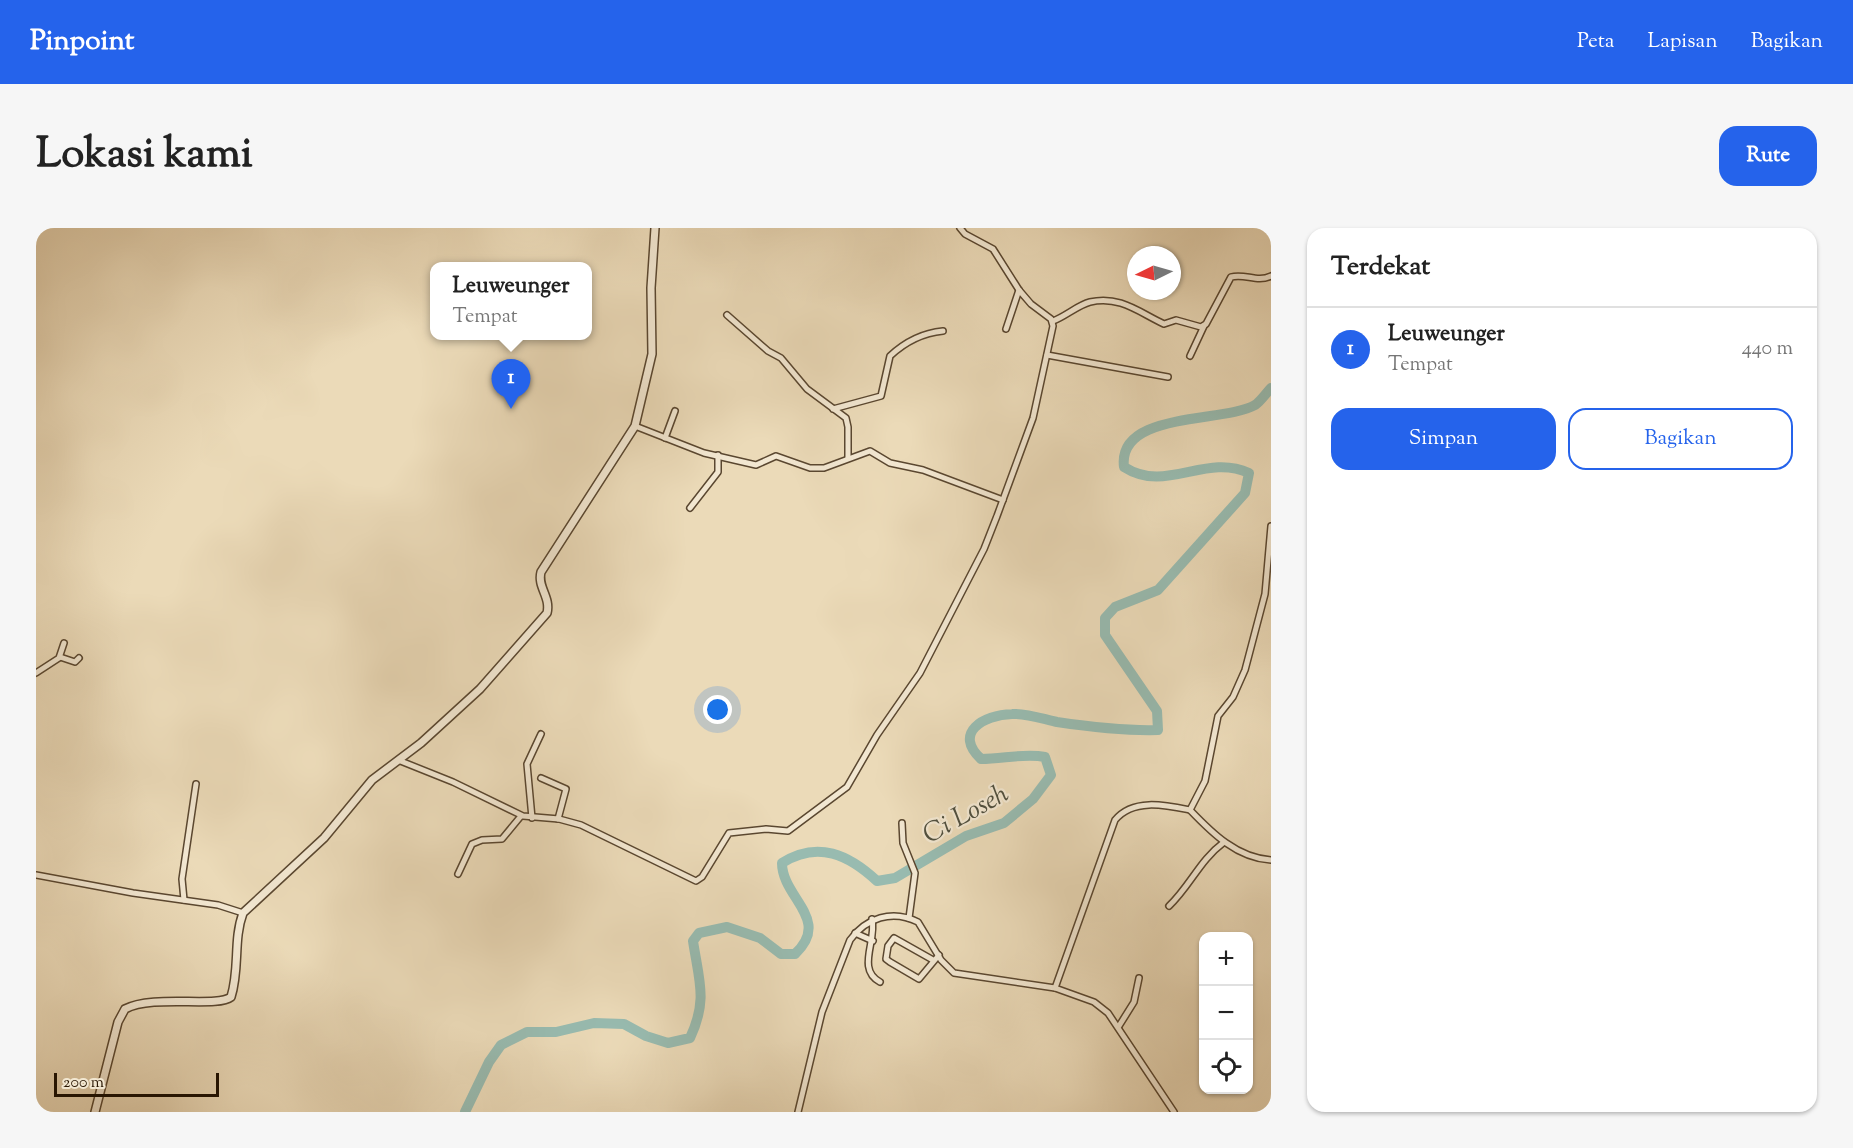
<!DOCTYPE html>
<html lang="id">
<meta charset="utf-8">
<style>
:root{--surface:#fff;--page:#f6f6f6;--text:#222;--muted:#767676;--line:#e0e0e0;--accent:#2563eb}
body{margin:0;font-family:"Sorts Mill Goudy",serif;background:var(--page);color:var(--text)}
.controls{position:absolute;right:18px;bottom:18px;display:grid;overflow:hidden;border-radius:12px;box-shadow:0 2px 4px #0004}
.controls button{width:54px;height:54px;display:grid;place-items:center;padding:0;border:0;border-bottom:2px solid var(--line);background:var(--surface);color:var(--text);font:30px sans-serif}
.compass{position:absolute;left:1091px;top:18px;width:54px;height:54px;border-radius:50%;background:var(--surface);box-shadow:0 2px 4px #0004;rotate:265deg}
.scale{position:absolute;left:18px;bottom:15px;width:165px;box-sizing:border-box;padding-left:6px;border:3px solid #291602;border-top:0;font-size:16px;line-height:21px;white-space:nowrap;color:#291602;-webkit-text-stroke:4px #f2e7d1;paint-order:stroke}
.you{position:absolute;left:682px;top:482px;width:21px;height:21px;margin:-15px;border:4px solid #fff;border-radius:50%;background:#1a73e8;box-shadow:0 0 0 9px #1a73e833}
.badge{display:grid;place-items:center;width:39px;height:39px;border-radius:50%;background:var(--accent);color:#fff;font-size:20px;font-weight:700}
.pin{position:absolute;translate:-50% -50px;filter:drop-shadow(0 2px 3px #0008)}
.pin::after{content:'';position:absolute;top:32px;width:21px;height:18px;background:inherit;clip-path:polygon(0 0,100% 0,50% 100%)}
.popup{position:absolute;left:394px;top:34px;width:162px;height:78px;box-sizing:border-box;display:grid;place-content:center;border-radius:12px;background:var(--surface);filter:drop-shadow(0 2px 4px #0005);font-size:20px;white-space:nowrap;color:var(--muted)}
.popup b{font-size:22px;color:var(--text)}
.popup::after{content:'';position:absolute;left:50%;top:100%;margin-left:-12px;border:12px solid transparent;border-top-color:var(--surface)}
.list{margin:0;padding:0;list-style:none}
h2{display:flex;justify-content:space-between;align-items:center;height:78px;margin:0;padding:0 24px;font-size:26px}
h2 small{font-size:20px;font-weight:400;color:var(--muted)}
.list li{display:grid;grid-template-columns:39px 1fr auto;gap:18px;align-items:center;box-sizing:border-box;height:84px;padding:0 24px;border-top:2px solid var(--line)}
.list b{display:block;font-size:22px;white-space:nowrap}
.list p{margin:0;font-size:20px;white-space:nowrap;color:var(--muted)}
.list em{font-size:20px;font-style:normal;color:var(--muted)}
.actions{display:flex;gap:12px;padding:18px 24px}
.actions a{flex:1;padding:14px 0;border:2px solid var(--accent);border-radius:18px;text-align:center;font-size:21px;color:var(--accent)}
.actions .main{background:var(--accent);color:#fff}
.icon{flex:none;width:33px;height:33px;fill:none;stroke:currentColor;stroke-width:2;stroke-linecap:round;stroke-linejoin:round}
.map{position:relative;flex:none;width:1235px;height:884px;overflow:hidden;border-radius:18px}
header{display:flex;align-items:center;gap:36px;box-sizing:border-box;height:84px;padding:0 30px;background:var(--accent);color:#fff}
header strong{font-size:28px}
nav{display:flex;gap:33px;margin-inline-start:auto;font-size:21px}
.intro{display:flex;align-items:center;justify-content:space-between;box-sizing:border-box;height:144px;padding:0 36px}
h1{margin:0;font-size:42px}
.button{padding:15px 27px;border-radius:18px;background:var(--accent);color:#fff;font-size:21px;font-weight:700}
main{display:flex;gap:36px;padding:0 36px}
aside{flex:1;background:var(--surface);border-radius:18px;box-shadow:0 2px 4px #0004}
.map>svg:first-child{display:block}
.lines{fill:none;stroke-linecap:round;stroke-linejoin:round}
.river{stroke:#98bbb0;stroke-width:10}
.minor-casing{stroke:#5a4730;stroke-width:8}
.tertiary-casing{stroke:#5a4730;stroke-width:10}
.minor{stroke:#f2e7d1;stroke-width:5}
.tertiary{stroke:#f2e7d1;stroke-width:7}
.labels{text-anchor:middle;stroke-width:4.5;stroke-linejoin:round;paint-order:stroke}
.water-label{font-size:27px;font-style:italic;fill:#50503f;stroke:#f2e7d1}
</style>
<header>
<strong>Pinpoint</strong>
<nav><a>Peta</a><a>Lapisan</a><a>Bagikan</a></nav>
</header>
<div class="intro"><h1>Lokasi kami</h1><a class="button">Rute</a></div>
<main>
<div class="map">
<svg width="1235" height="884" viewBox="0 0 1235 884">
<rect width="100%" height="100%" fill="#ebdab8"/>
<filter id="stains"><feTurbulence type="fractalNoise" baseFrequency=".00333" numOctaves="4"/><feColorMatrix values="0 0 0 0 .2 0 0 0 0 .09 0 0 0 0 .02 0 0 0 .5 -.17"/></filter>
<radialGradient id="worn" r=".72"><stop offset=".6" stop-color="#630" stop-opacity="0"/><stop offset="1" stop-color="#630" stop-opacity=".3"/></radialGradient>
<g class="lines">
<path class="river" d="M 429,884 L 453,834 L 465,817 L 491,804 L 520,804 L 558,795 L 588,796 L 610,808 L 632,815 L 654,810 C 672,772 663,753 657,713 L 663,705 L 691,699 L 724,710 L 745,726 L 759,726 C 796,691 746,670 746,635 C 782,612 813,627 841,653 L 859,650 L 930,608 L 968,595 L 997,571 L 1015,547 L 1009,529 C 988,525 967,531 945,531 C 917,505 947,487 976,486 C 990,485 1007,491 1021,494 C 1055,499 1088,503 1122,502 L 1121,483 L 1069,407 L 1069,390 L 1079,379 L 1122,362 L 1209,265 L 1213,245 C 1169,225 1130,266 1088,239 C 1081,183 1188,195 1219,177 C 1225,173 1230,165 1235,160"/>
<defs>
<g id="minor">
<path d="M 691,87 L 732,123 L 745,130 L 771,161 L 810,190 L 812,199 L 812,230"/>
<path d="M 1017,93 C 1030,88 1042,77 1054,74 C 1084,67 1104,85 1128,96 L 1140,92 L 1165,99 L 1170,96 L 1195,49 C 1209,45 1221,55 1235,48"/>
<path d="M 970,101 L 983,62"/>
<path d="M 1011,127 L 1132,149"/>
<path d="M 1154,128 L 1168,98"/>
<path d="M 797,181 L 845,168 L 854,128 C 869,114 886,105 907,103"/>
<path d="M 599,198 L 668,225 L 720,237 L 740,228 L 774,240 L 788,240 L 834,223 L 854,235 L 887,242 L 967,272"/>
<path d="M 629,210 L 639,183"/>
<path d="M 654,280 L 682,244 L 682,227"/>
<path d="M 24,429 L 39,434 L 43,430"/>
<path d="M 0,445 L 23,430 L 28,415"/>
<path d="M 362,532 L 417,554 L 487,588 L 523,591 L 545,597 L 660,653 L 666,649 L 693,605 L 730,601 L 752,603 L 811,559 L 841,507 L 884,445 L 948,321 L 961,288 L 997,190 L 1017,98 L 1015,91 L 995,76 L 983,62 L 957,21 L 929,6 L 924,0"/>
<path d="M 505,550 L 530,561 L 522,591"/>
<path d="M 1154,582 C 1176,605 1201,630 1235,632"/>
<path d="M 496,590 L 491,536 L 505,506"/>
<path d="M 866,595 L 867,615 L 879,645 L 873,690"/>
<path d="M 422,646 L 436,616 L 446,612 L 466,611 L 485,588"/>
<path d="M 0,647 L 97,665 L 182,677 L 207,685"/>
<path d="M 148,672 L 146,651 L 160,556"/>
<path d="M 1133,678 C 1154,658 1164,632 1187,615"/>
<path d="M 836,691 C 841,713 820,741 844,754"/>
<path d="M 819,705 L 837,713"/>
<path d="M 897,732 L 858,710 L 852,718 L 850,731 L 854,734 L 883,751 L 903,727"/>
<path d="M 1083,798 L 1098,774 L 1103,750"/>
<path d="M 762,884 L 786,784 L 814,712 C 830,690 856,681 882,694 L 905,732 L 918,745 L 1019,760"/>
<path d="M 1138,884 L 1072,785 L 1058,774 L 1019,760 L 1079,592 C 1097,570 1129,577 1154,582 L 1169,553 L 1182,488 L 1197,469 L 1209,442 L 1229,366 L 1235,298"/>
</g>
<path id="tertiary" d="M 59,884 L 82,794 L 89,781 C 117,766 181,780 195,769 C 204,741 197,712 207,685 L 288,610 L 336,552 L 385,515 L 444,461 L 511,385 C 515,369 501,359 505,344 L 599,198 L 616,126 L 615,60 L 619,0"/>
</defs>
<use href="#minor" class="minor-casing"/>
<use href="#tertiary" class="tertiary-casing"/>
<use href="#minor" class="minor"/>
<use href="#tertiary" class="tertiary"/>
</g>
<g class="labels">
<g class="water-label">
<text transform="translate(929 585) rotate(-29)" y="9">Ci Loseh</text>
</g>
</g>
<rect width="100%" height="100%" filter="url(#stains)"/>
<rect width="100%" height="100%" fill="url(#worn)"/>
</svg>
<div class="controls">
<button>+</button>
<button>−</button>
<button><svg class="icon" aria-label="locate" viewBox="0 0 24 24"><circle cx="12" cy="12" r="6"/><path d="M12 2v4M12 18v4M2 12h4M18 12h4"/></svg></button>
</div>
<svg class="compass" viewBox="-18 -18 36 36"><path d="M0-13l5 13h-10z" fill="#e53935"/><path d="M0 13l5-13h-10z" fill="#767676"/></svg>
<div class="scale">200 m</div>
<div class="you"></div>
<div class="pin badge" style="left:475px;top:181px">1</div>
<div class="popup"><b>Leuweunger</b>Tempat</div>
</div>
<aside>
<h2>Terdekat<small></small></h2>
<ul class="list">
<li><span class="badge">1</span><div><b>Leuweunger</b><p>Tempat</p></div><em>440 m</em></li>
</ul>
<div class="actions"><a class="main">Simpan</a><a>Bagikan</a></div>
</aside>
</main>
